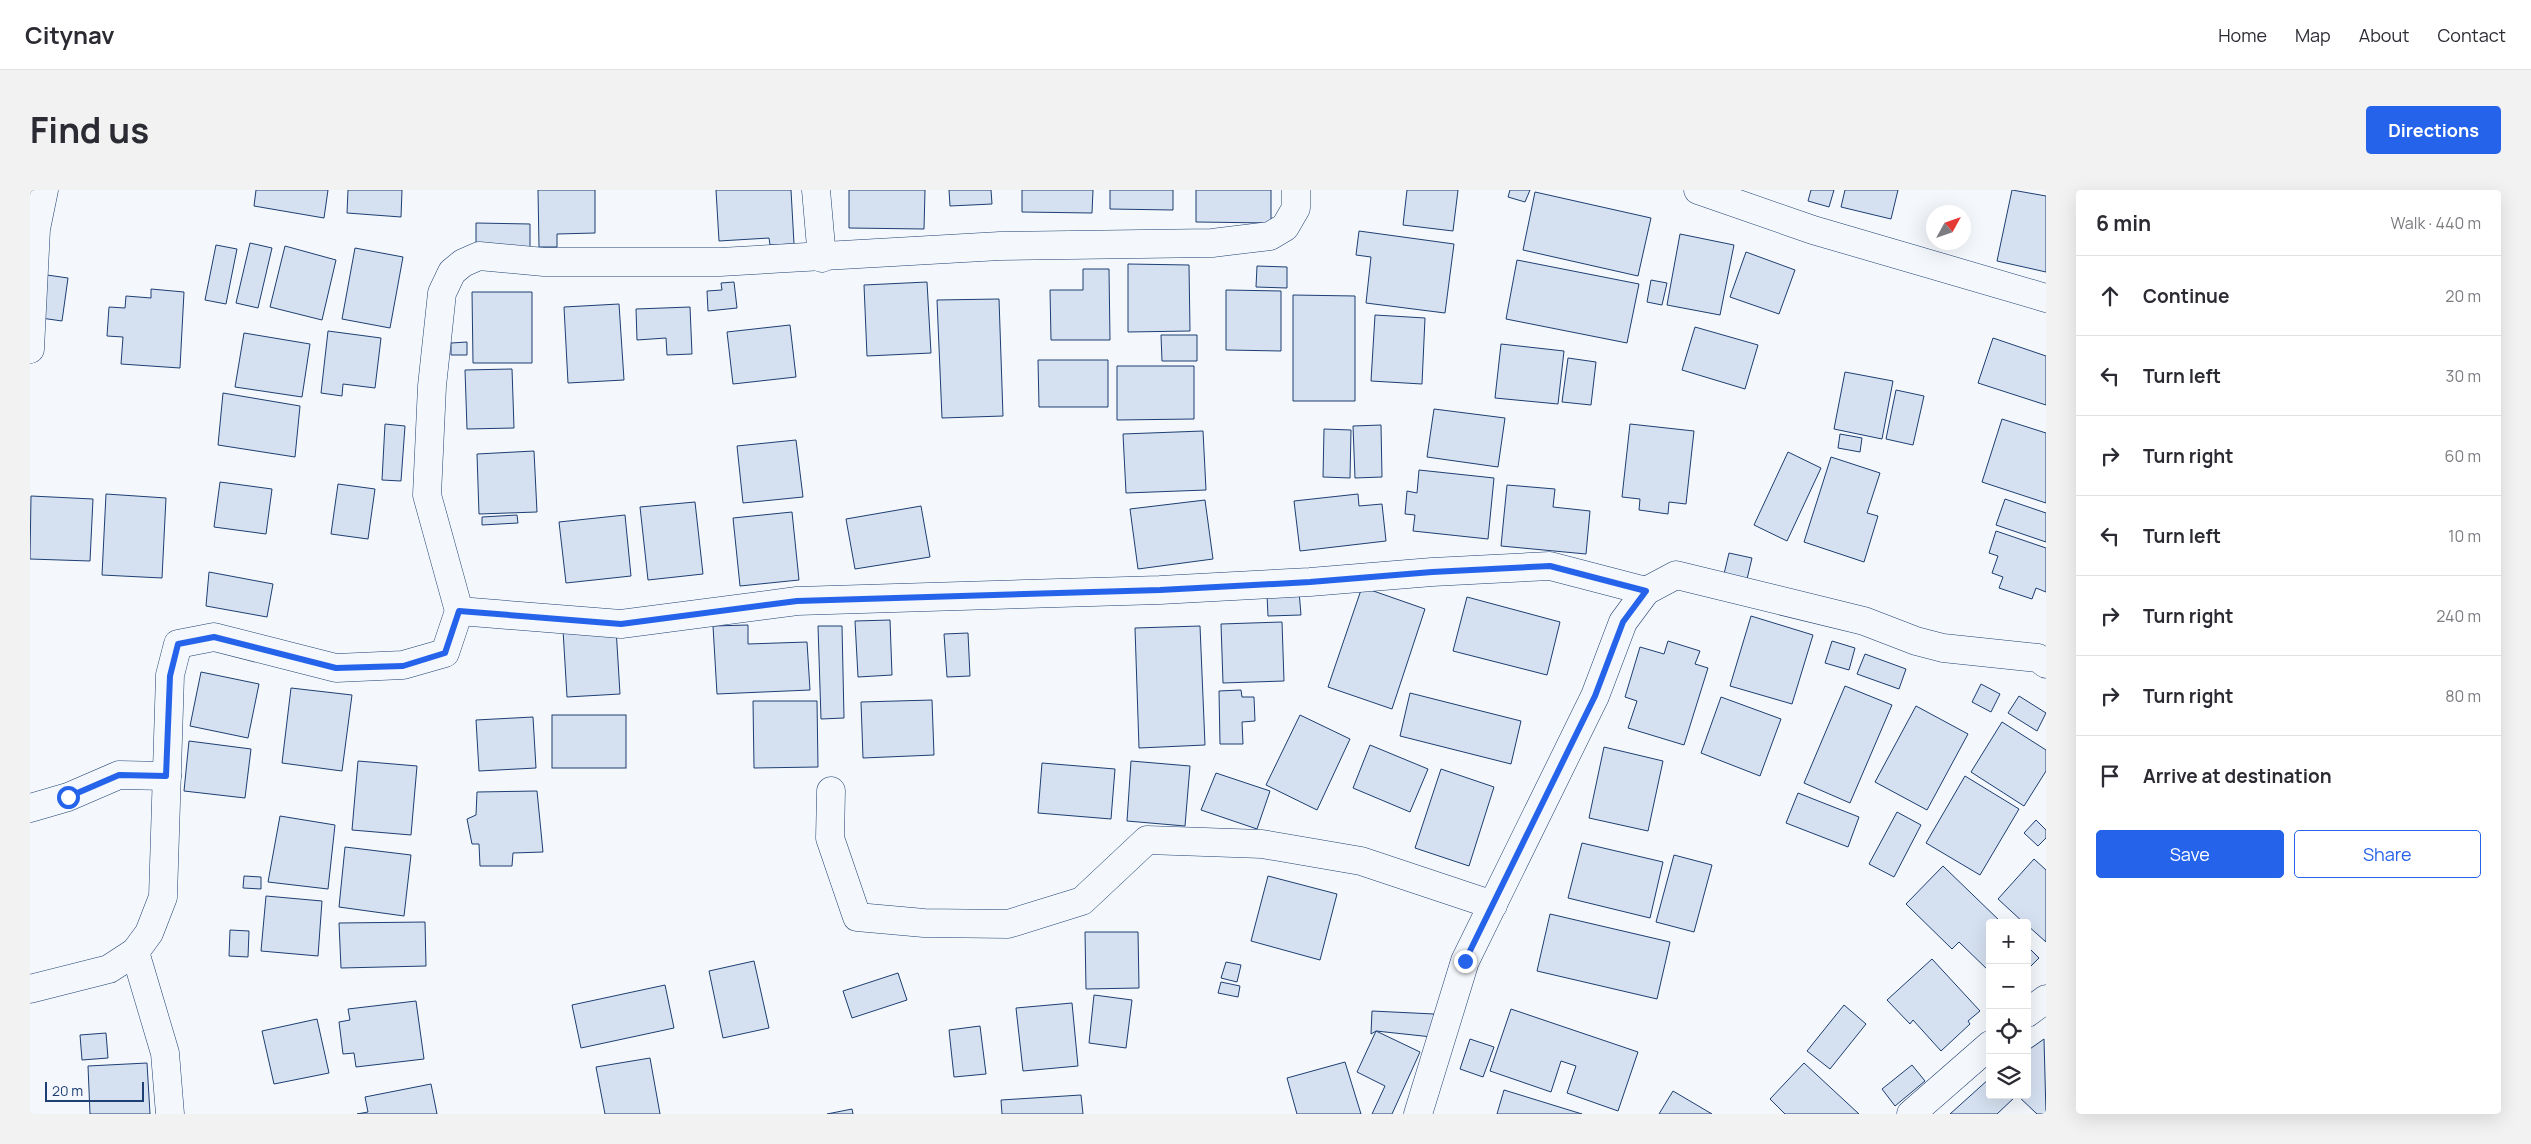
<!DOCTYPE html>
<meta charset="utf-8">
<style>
:root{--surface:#fff;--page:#f2f2f3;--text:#2b2b33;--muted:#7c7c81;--line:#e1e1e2;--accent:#2563eb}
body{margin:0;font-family:Manrope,sans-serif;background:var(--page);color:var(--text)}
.controls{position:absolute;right:15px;bottom:15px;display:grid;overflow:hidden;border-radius:5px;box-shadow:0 5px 20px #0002}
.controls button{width:45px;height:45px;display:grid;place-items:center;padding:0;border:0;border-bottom:1px solid var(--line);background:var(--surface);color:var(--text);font:25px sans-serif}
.compass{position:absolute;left:1896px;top:15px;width:45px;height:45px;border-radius:50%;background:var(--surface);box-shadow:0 5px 20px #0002;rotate:50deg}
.scale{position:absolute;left:15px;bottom:12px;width:99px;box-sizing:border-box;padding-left:5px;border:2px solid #1d3f73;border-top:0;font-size:14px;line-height:18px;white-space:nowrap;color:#1d3f73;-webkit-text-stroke:4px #f4f7fb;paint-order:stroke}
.stop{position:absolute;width:15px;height:15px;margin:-11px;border:4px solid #2563eb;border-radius:50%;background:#fff}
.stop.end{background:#2563eb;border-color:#fff;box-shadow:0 1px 5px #0008}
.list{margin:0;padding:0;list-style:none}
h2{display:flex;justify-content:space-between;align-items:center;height:65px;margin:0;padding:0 20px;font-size:21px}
h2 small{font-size:16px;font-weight:400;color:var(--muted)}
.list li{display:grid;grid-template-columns:32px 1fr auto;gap:15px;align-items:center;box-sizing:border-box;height:80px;padding:0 20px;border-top:1px solid var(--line)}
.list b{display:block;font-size:19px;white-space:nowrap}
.list em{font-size:16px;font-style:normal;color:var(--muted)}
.actions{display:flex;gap:10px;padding:15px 20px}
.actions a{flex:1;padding:11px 0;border:1px solid var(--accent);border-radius:5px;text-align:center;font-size:18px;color:var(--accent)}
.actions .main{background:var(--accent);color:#fff}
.icon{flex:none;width:28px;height:28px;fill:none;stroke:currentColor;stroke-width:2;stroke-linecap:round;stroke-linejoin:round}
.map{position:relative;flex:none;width:2016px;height:924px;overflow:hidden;border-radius:5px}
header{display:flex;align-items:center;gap:30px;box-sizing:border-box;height:70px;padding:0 25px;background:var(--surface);border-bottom:1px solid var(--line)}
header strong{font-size:24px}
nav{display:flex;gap:28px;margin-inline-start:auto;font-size:18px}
.intro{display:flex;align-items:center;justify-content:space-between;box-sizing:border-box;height:120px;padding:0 30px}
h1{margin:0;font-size:35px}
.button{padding:12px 22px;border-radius:5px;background:var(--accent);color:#fff;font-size:18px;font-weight:700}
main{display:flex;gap:30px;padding:0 30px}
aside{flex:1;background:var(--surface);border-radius:5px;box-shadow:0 5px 20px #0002}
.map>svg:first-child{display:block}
.building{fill:#d5e0f0;stroke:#1d3f73}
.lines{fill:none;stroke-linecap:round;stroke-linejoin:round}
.minor-casing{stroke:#1d3f73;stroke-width:29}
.minor{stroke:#f4f7fb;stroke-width:28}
.route{stroke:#2563eb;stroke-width:6}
</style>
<header>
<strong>Citynav</strong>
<nav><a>Home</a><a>Map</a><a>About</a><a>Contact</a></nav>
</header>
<div class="intro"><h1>Find us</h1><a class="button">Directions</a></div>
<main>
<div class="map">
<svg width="2016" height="924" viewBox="0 0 2016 924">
<rect width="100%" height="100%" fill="#f4f7fb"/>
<g class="building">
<path d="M 226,0 L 298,0 L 294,28 L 224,16 Z"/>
<path d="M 318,0 L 372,0 L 371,27 L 317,23 Z"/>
<path d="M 508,0 L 565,0 L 565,43 L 527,44 L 527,57 L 509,57 Z"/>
<path d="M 686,0 L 761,0 L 764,54 L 740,55 L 739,48 L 689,51 Z"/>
<path d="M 819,0 L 895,0 L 894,39 L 819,38 Z"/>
<path d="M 919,0 L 961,0 L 962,14 L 920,16 Z"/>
<path d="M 992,0 L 1063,0 L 1062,23 L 992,22 Z"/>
<path d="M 1080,0 L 1143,0 L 1143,20 L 1080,19 Z"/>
<path d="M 1166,0 L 1241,0 L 1241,33 L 1166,32 Z"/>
<path d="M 1377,0 L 1428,0 L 1423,41 L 1373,35 Z"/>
<path d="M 1480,0 L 1500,0 L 1495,12 L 1478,7 Z"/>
<path d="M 1781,0 L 1804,0 L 1799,17 L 1778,11 Z"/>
<path d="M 1815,0 L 1868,0 L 1861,29 L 1811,17 Z"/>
<path d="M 1982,0 L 2016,6 L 2016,82 L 1967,71 Z"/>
<path d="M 1505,2 L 1621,28 L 1608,86 L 1493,60 Z"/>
<path d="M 446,33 L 500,34 L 500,59 L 446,58 Z"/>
<path d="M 1329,41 L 1424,54 L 1415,123 L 1336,113 L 1341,67 L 1326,65 Z"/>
<path d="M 1650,44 L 1704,55 L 1690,125 L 1637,115 Z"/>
<path d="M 220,53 L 242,58 L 228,118 L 206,113 Z"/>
<path d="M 186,55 L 207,59 L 196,114 L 175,110 Z"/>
<path d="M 255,56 L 306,70 L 292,130 L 240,117 Z"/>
<path d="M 325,58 L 373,67 L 360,138 L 312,129 Z"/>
<path d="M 1716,62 L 1765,80 L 1749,124 L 1700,107 Z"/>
<path d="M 1487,70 L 1609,94 L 1597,153 L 1476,129 Z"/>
<path d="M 1098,74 L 1159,75 L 1160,141 L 1098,142 Z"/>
<path d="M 1227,76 L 1257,77 L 1257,98 L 1226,97 Z"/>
<path d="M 1053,79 L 1079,79 L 1080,150 L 1021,150 L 1020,100 L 1053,100 Z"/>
<path d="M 17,85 L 38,88 L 32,131 L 11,128 Z"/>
<path d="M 1621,90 L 1637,93 L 1632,115 L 1617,112 Z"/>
<path d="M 704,92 L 707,118 L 678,121 L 677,101 L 692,100 L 691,93 Z"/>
<path d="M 897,92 L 901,163 L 837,166 L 834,95 Z"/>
<path d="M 121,99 L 154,102 L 150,178 L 91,174 L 93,147 L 77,146 L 79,117 L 95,118 L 96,106 L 121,108 Z"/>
<path d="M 1196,100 L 1251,101 L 1251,161 L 1196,160 Z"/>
<path d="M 442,102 L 502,102 L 502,173 L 443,173 Z"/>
<path d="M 1263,105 L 1325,106 L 1325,211 L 1263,211 Z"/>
<path d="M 969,109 L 973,226 L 912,228 L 907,110 Z"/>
<path d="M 589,114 L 594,190 L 538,193 L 534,117 Z"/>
<path d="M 660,117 L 662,164 L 637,165 L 636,148 L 607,150 L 606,119 Z"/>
<path d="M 1345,125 L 1395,128 L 1392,194 L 1341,191 Z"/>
<path d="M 760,135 L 766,187 L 703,194 L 697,142 Z"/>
<path d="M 1665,137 L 1728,155 L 1715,199 L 1652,180 Z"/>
<path d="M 298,141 L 351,148 L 345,198 L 313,194 L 312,206 L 291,203 Z"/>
<path d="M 214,143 L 280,154 L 272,207 L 205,197 Z"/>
<path d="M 1131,145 L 1167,145 L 1167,171 L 1132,171 Z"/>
<path d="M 1963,148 L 2016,166 L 2016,215 L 1948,193 Z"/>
<path d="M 437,152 L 437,165 L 421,165 L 421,153 Z"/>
<path d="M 1471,154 L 1534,161 L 1528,214 L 1465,208 Z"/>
<path d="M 1538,168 L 1566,172 L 1561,215 L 1532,212 Z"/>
<path d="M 1008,170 L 1078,170 L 1078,217 L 1009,217 Z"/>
<path d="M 1087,176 L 1164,176 L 1164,229 L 1087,230 Z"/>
<path d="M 482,179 L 484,238 L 437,239 L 435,180 Z"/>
<path d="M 1815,182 L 1863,191 L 1852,249 L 1804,239 Z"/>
<path d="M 1866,200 L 1894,206 L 1883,255 L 1856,249 Z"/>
<path d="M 193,203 L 270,216 L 265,267 L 188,255 Z"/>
<path d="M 1404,219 L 1475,228 L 1468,277 L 1397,267 Z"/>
<path d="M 1972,229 L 2016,243 L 2016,313 L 1952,292 Z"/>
<path d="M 355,234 L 375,236 L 371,291 L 352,290 Z"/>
<path d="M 1600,234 L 1664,241 L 1656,314 L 1639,312 L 1638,324 L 1609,320 L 1610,309 L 1592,307 Z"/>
<path d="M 1351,235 L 1352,287 L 1325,288 L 1323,236 Z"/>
<path d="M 1294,239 L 1321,240 L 1320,288 L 1293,287 Z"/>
<path d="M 1173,241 L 1176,300 L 1096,303 L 1093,244 Z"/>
<path d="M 1810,244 L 1832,248 L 1830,262 L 1808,258 Z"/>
<path d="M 766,250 L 773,307 L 713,313 L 707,256 Z"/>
<path d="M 504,261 L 507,322 L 449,324 L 447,264 Z"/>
<path d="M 1758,262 L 1791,278 L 1757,351 L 1724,335 Z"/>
<path d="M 1801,267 L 1850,283 L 1837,323 L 1848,326 L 1834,372 L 1774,352 Z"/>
<path d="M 1389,280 L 1464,288 L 1458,349 L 1383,341 L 1385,325 L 1375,324 L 1377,301 L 1387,303 Z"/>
<path d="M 190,292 L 242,299 L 236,344 L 184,337 Z"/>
<path d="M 308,294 L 345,299 L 338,349 L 301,344 Z"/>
<path d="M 1477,295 L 1525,299 L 1523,317 L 1560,321 L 1556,364 L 1471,356 Z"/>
<path d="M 76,304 L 136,308 L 132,388 L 72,385 Z"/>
<path d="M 1328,304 L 1329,316 L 1352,314 L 1356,351 L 1270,361 L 1264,311 Z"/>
<path d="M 1,306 L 63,309 L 60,371 L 0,369 Z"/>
<path d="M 1975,309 L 2016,323 L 2016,352 L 1966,335 Z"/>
<path d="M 1175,310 L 1183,369 L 1108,379 L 1100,319 Z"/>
<path d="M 665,312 L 673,384 L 618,390 L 610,317 Z"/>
<path d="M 891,316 L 900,367 L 825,379 L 816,329 Z"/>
<path d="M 762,322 L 769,390 L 710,396 L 703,328 Z"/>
<path d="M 487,325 L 488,333 L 452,335 L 452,327 Z"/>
<path d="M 595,325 L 601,386 L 536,393 L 529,332 Z"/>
<path d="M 1966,341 L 2016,358 L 2016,402 L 2006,398 L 2002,409 L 1969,398 L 1973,387 L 1962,383 L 1968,366 L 1959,363 Z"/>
<path d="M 1699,363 L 1722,368 L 1717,389 L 1694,384 Z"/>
<path d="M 179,382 L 243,394 L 237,427 L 176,416 Z"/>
<path d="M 1332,397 L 1395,419 L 1362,519 L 1298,497 Z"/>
<path d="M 1269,401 L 1271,425 L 1238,426 L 1237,405 Z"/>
<path d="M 1437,407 L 1530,432 L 1517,485 L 1423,461 Z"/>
<path d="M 1721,426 L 1783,445 L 1762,514 L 1700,496 Z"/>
<path d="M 860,430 L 862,485 L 828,487 L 825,431 Z"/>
<path d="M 1252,432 L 1254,491 L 1193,493 L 1191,434 Z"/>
<path d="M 718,435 L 718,454 L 777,452 L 780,500 L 687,504 L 683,436 Z"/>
<path d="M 788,436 L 812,436 L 814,528 L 791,529 Z"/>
<path d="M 1170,436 L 1175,555 L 1109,558 L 1105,438 Z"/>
<path d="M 586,438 L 590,504 L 537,507 L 533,440 Z"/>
<path d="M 938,443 L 940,486 L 917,487 L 914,444 Z"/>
<path d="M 1638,451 L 1670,461 L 1665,474 L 1678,478 L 1654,555 L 1598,538 L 1607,511 L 1595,507 L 1610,457 L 1634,464 Z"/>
<path d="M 1802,451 L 1825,458 L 1819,480 L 1795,473 Z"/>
<path d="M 1835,464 L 1876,479 L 1869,499 L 1827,484 Z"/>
<path d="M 171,482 L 229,494 L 218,548 L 160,536 Z"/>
<path d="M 1951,494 L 1970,504 L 1961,522 L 1942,512 Z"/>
<path d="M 1815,496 L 1862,515 L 1820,613 L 1774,593 Z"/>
<path d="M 261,498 L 322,505 L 312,581 L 252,573 Z"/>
<path d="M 1211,500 L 1212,507 L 1224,507 L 1225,531 L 1212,532 L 1213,554 L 1190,554 L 1189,501 Z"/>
<path d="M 1380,503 L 1491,531 L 1481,574 L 1370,546 Z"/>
<path d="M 1989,506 L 2016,523 L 2007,541 L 1978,523 Z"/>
<path d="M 1691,507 L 1751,529 L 1730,586 L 1671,563 Z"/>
<path d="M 902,510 L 904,565 L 833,568 L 831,512 Z"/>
<path d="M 723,511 L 787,511 L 788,577 L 724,578 Z"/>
<path d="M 1886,516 L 1938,544 L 1897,620 L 1845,592 Z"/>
<rect x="522" y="525" width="74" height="53"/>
<path d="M 1270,525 L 1320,549 L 1287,620 L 1236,595 Z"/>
<path d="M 503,527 L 506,578 L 449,581 L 446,530 Z"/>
<path d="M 1972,532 L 2016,560 L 2016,581 L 1994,616 L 1941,582 Z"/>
<path d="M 159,551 L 221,559 L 215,608 L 154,601 Z"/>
<path d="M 1340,555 L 1398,579 L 1380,622 L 1323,598 Z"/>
<path d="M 1574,557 L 1633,571 L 1618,641 L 1559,628 Z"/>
<path d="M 328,571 L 387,576 L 381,645 L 322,640 Z"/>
<path d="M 1101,571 L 1160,576 L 1155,636 L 1097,631 Z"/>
<path d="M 1012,573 L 1085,579 L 1081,629 L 1008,623 Z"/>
<path d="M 1411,579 L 1464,597 L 1439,676 L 1385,658 Z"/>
<path d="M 1186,583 L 1240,601 L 1227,639 L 1171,620 Z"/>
<path d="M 1935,586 L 1989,619 L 1950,685 L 1896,653 Z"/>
<path d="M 507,601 L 513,662 L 483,663 L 482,676 L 450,676 L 449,654 L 442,654 L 437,629 L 446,625 L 447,602 Z"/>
<path d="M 1768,603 L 1829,627 L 1818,657 L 1756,633 Z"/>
<path d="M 1867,622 L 1891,635 L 1864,687 L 1839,674 Z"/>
<path d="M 250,626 L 305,635 L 298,699 L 238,692 Z"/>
<path d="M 2006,630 L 2016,640 L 2016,648 L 2008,656 L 1994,643 Z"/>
<path d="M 1552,653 L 1633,672 L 1620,728 L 1538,708 Z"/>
<path d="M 315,657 L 381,665 L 374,726 L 309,717 Z"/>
<path d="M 1644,665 L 1682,675 L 1664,742 L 1626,732 Z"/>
<path d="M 2004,669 L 2016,680 L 2016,752 L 1997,735 L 1997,733 L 1994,733 L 1968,709 Z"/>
<path d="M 1913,676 L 1972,733 L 1960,733 L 1960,782 L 1929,752 L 1922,759 L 1876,714 Z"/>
<path d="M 214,686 L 231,687 L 231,699 L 213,698 Z"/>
<path d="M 1238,686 L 1307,704 L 1290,770 L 1221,751 Z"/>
<path d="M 236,706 L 292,711 L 288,766 L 231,761 Z"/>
<path d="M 1520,724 L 1640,752 L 1627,809 L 1507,781 Z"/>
<path d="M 395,732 L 396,776 L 311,778 L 309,733 Z"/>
<path d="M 200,740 L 219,741 L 218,767 L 199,766 Z"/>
<path d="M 1055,742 L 1108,742 L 1109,798 L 1056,799 Z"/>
<path d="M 1997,756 L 2009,768 L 1997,780 Z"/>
<path d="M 1902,769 L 1950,821 L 1938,831 L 1940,834 L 1911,861 L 1883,830 L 1880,834 L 1857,810 Z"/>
<path d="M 724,771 L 739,838 L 693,848 L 679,781 Z"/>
<path d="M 1196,772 L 1211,775 L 1207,792 L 1191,788 Z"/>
<path d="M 868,783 L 877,810 L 822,828 L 813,801 Z"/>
<path d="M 1191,792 L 1210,796 L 1208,807 L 1188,803 Z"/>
<path d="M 635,795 L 644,838 L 551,858 L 542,815 Z"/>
<path d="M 1064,805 L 1102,810 L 1096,858 L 1059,853 Z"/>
<path d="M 386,811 L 394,869 L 326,877 L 324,863 L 313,864 L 309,832 L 320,830 L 318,819 Z"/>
<path d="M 1042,813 L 1048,876 L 993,881 L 986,818 Z"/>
<path d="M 1814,815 L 1836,834 L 1800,879 L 1777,861 Z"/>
<path d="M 1481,819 L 1608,862 L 1588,921 L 1537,903 L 1546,876 L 1531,871 L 1521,902 L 1460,881 Z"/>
<path d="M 1342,821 L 1404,824 L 1402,847 L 1346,841 L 1341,844 Z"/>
<path d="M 287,829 L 299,883 L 244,894 L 232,841 Z"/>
<path d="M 950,836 L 956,884 L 924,887 L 919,840 Z"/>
<path d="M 1346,841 L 1390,862 L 1362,924 L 1342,924 L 1355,896 L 1327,882 Z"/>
<path d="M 76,843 L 78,868 L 52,870 L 50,845 Z"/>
<path d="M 1440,849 L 1464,857 L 1453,887 L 1430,879 Z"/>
<path d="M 2014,849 L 2016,924 L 2007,924 L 1987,905 L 1997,905 L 1997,861 Z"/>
<path d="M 620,868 L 630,924 L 575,924 L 566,877 Z"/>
<path d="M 1315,872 L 1331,924 L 1267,924 L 1257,888 Z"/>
<path d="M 117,873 L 120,924 L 60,924 L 58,876 Z"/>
<path d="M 1774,873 L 1829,924 L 1755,924 L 1740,909 Z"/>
<path d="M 1882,875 L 1895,891 L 1865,916 L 1852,899 Z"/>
<path d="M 1960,888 L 1960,905 L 1983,905 L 1985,907 L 1967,924 L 1920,924 Z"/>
<path d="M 401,894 L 407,924 L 327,924 L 338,922 L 335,907 Z"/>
<path d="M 1474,900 L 1552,924 L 1467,924 Z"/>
<path d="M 1643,901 L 1682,924 L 1629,924 Z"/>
<path d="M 1051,905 L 1053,924 L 972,924 L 971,910 Z"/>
<path d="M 822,919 L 823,924 L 797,924 Z"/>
</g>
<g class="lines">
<defs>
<g id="minor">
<path d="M 786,0 L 792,68"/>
<path d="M 1668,0 L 1783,40 L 2016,108"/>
<path d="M 0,159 L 6,39 L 14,0"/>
<path d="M 429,421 L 591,434 L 767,411 L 1130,400 L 1280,392 L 1402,382 L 1520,376 L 1616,401"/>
<path d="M 801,601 L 800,648 L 827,727 L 894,733 L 978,734 L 1052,711 L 1117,650 L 1232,654 L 1331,671 L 1463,715"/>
<path d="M 0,618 L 38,607 L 89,585 L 137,586"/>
<path d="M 105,762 L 135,863 L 140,924"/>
<path d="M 0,799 L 79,779 L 105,762 L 119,743 L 133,707 L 140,485 L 148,454 L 184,447 L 306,478 L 373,475 L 415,463 L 429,421 L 397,305 L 402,196 L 412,103 L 422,82 L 433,73 L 449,66 L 514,72 L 690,72 L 970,56 L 1182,53 L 1240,46 L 1255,37 L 1266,18 L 1266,0"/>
<path d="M 1997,823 L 2016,809"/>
<path d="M 1388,924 L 1435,771 L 1565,506 L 1593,432 L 1616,401 L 1646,385 L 1834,431 L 1886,451 L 1913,458 L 2008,468 L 2016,474"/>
<path d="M 1881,924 L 1960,855"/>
</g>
</defs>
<use href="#minor" class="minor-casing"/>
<use href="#minor" class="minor"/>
</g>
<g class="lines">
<path class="route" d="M 38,607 L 89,585 L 136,586 L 140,486 L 148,454 L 184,447 L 306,478 L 373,476 L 415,463 L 429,421 L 591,434 L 767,411 L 1130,400 L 1280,392 L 1402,382 L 1520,376 L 1616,401 L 1593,432 L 1565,506 L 1435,771"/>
</g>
</svg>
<div class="controls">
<button>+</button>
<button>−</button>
<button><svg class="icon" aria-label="locate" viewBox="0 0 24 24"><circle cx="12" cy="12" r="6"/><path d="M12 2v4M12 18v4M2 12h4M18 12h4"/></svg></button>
<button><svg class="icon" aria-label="layers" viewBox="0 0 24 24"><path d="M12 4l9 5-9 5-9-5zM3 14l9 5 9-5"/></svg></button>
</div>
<svg class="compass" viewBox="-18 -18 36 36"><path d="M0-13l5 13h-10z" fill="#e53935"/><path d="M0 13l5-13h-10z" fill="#7c7c81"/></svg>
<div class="scale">20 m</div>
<div class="stop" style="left:38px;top:607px"></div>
<div class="stop end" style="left:1435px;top:771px"></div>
</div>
<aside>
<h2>6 min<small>Walk · 440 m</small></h2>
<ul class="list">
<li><svg class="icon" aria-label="ahead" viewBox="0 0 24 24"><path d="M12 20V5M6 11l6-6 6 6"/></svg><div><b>Continue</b></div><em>20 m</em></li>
<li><svg class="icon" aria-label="left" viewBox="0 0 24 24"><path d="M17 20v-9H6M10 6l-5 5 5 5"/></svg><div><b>Turn left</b></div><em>30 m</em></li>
<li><svg class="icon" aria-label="right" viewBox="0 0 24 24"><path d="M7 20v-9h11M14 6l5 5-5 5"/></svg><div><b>Turn right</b></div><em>60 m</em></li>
<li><svg class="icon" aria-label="left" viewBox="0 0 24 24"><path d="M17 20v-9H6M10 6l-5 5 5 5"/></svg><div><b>Turn left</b></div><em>10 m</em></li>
<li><svg class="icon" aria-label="right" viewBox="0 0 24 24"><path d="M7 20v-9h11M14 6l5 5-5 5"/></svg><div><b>Turn right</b></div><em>240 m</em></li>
<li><svg class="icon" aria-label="right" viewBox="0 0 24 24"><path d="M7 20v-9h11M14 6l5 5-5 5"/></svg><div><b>Turn right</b></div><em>80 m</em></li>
<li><svg class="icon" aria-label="arrive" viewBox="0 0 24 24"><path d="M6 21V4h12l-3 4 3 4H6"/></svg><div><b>Arrive at destination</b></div></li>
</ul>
<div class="actions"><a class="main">Save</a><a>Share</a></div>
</aside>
</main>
